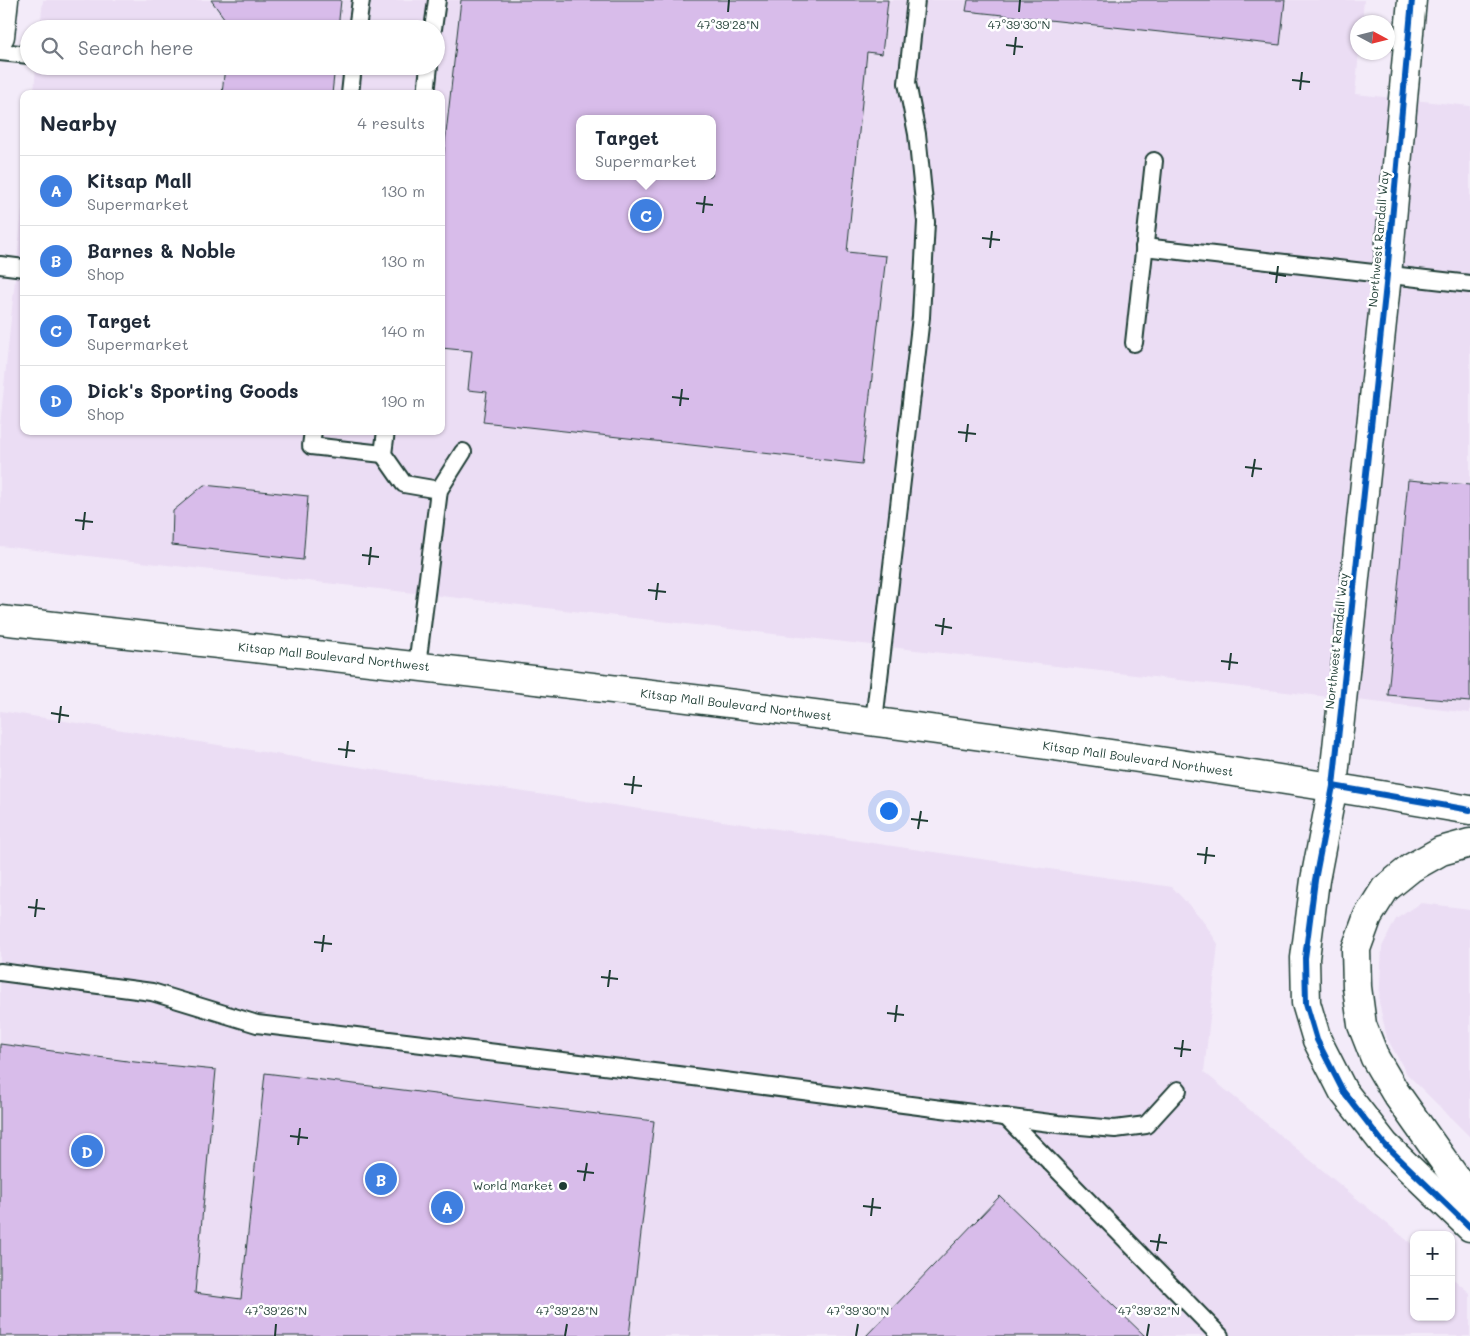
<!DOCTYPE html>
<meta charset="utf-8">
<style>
:root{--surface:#fff;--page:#f6f6f7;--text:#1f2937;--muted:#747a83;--line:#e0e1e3;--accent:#b45309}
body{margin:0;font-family:Mali,sans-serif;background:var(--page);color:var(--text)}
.controls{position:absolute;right:15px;bottom:15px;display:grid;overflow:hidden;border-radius:10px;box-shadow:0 1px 4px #0004}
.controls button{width:45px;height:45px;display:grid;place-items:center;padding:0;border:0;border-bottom:1px solid var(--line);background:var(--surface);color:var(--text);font:25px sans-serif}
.compass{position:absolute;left:1350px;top:15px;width:45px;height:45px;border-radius:50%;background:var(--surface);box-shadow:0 1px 4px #0004;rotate:97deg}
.you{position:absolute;left:888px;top:810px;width:18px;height:18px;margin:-12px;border:4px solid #fff;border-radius:50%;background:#1a73e8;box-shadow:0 0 0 8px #1a73e833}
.badge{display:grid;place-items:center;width:32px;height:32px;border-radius:50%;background:var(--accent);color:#fff;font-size:16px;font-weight:700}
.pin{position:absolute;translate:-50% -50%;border:2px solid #fff;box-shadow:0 1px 5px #0006}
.popup{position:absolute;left:576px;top:115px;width:140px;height:65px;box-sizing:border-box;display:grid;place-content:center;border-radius:10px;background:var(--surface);filter:drop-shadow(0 1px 4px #0005);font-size:16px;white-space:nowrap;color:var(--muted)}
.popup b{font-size:19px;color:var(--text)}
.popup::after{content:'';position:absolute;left:50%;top:100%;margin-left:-10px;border:10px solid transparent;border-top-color:var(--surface)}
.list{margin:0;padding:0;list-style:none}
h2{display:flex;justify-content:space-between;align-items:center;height:65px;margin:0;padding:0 20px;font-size:21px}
h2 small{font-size:16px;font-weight:400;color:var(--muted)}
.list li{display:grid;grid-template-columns:32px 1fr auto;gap:15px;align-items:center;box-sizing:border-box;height:70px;padding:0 20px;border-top:1px solid var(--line)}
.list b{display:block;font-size:19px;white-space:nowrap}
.list p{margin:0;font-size:16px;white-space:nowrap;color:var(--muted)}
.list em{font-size:16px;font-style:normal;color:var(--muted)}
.icon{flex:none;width:28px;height:28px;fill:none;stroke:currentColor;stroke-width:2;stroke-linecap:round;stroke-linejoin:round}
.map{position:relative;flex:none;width:1470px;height:1336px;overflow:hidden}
.search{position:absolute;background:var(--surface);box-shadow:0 1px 4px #0004;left:20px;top:20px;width:425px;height:55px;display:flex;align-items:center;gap:12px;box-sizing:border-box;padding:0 18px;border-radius:28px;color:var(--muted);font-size:19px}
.panel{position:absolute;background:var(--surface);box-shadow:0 1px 4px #0004;left:20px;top:90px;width:425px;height:345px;border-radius:10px}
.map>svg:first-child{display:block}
.built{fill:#ebddf4;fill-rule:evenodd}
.building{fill:#d8bcea;stroke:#1f3d34;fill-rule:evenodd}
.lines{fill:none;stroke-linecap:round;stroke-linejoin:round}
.service-casing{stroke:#1f3d34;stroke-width:20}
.tertiary-casing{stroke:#1f3d34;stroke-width:31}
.secondary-casing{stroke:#1f3d34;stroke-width:31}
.service{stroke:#fff;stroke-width:16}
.tertiary{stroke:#fff;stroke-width:28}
.secondary{stroke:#fff;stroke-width:28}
.cycleway-casing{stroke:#fff;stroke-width:9}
.cycleway{stroke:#0057b8;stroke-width:6}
.ticks{fill:none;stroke:#1f3d34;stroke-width:2}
.poi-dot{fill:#1f3d34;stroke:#fff;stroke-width:2}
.labels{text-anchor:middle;stroke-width:5;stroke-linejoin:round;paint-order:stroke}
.street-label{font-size:12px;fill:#1f3d34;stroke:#fff}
.poi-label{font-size:12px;fill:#1f3d34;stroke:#fff;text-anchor:end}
.ticks-label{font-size:12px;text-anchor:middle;fill:#1f3d34;stroke:#fff;stroke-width:5;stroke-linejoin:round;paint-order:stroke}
</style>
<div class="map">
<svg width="1470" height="1336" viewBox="0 0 1470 1336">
<rect width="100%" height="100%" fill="#f3ebf9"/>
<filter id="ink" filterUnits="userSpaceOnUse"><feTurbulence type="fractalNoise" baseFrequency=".02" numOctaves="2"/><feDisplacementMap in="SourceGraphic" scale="10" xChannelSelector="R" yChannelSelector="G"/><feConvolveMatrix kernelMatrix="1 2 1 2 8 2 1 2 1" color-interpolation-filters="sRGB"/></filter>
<g filter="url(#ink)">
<g class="built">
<path d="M 43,0 L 1364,0 L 1362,22 L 1358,22 L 1358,52 L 1359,53 L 1355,94 L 1470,106 L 1470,713 L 0,546 L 0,426 L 24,191 L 24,431 L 441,431 L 441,94 L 34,94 L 36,66 L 436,66 L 436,29 L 40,29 ZM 580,119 L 712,119 L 712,176 L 580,176 Z"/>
<path d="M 0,711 L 436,779 L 1172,887 L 1202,919 L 1218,944 L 1204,1072 L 1414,1246 L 1414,1317 L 1451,1317 L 1451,1277 L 1470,1293 L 1470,1336 L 0,1336 Z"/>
<path d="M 1421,903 L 1470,909 L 1470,1137 L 1407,1074 L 1387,1038 L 1379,1002 L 1382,947 L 1396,919 Z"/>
</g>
<g class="building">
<path d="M 211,0 L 341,0 L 338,29 L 229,29 L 230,26 Z"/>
<path d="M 461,0 L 888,0 L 882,54 L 867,52 L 847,252 L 886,256 L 862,464 L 483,422 L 487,392 L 468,390 L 472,351 L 441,348 L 441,178 ZM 580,119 L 712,119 L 712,176 L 580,176 Z"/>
<path d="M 968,0 L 1285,0 L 1280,45 L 966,11 Z"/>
<path d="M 225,66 L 335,66 L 332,94 L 222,94 Z"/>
<path d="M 1408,480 L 1470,485 L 1470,702 L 1388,695 Z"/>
<path d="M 204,485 L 308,496 L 303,560 L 172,545 L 173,511 Z"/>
<path d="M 0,1044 L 135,1062 L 216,1070 L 195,1293 L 241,1299 L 265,1073 L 654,1121 L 629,1336 L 0,1336 Z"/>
<path d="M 1000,1196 L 1145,1336 L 866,1336 Z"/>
</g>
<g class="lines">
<defs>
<g id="service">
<path d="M 357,29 L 361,0"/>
<path d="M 433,29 L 437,0"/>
<path d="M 0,52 L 29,55"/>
<path d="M 350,94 L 353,66"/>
<path d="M 426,94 L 429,66"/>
<path d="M 1144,247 L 1470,284"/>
<path d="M 0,265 L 24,268"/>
<path d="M 1134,343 L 1154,161"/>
<path d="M 313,431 L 311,446 L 383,454"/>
<path d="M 386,431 L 383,454 L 404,484 L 439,490"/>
<path d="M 417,666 L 439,490 L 463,452"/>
<path d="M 874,721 L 921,317 L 926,222 L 917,134 L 907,83 L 916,0"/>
<path d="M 0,972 L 152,992 L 257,1024 L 678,1075 L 1058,1124 L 1115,1129 L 1146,1125 L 1178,1090"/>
<path d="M 1006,1117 L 1220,1336"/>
</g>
<g id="tertiary">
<path d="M 1412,0 L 1387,275 L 1333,786 L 1315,880 L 1305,958 L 1306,1003 L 1317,1040 L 1343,1091 L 1385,1145 L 1470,1227"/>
<path d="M 0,36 L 4,0"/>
</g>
<g id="secondary">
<path d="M 0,620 C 491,674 983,727 1470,810"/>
<path d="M 1470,843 L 1441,851 L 1411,868 L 1385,889 L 1368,916 L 1356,949 L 1357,987 L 1362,1025 L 1375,1058 L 1395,1092 L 1465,1191 L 1470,1201"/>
</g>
</defs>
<use href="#service" class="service-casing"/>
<use href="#tertiary" class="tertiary-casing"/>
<use href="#secondary" class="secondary-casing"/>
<use href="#service" class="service"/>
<use href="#tertiary" class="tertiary"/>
<use href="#secondary" class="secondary"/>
<defs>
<g id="cycleway">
<path d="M 1412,0 L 1387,275 L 1333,786 L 1315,880 L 1305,958 L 1306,1003 L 1317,1040 L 1343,1091 L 1385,1145 L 1470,1227"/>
<path d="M 1333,786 L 1470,810"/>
</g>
</defs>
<use href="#cycleway" class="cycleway-casing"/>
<use href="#cycleway" class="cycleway"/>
</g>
</g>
<path class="ticks" d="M 728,12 L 729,0M 1019,12 L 1020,0M 1006,45 L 1023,47M 1014,55 L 1016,37M 1292,80 L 1310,82M 1300,90 L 1302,72M 696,203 L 713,205M 703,213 L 705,196M 982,238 L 1000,240M 990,248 L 992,231M 1269,273 L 1286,276M 1276,283 L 1278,266M 672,397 L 689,399M 680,406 L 682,389M 958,432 L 976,434M 966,442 L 968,424M 1245,467 L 1262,469M 1252,477 L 1255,459M 75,520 L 93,522M 83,530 L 85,512M 362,555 L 379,557M 369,565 L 371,547M 648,590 L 666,592M 656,600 L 658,583M 935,625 L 952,628M 942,635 L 944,618M 1221,661 L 1238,663M 1229,670 L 1231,653M 51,713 L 69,716M 59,723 L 61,706M 338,749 L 355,751M 346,758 L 348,741M 624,784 L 642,786M 632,794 L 634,776M 911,819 L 928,821M 918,829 L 921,811M 1197,854 L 1215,856M 1205,864 L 1207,847M 28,907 L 45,909M 35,917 L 37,899M 314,942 L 332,944M 322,952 L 324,935M 601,977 L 618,979M 608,987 L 610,970M 887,1013 L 904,1015M 895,1022 L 897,1005M 1174,1048 L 1191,1050M 1181,1057 L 1183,1040M 290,1136 L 308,1138M 298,1145 L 300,1128M 577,1171 L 594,1173M 584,1181 L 587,1163M 863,1206 L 881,1208M 871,1216 L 873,1198M 1150,1241 L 1167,1243M 1157,1251 L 1160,1234M 275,1336 L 276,1324M 565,1336 L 567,1324M 856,1336 L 858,1324M 1147,1336 L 1149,1324"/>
<circle class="poi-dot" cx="563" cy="1186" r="5"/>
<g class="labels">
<g class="street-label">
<text transform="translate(1379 239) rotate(-85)" y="4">Northwest Randall Way</text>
<text transform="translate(1337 641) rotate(-84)" y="4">Northwest Randall Way</text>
<text transform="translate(334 657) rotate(6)" y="4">Kitsap Mall Boulevard Northwest</text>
<text transform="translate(736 705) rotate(7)" y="4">Kitsap Mall Boulevard Northwest</text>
<text transform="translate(1138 759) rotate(8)" y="4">Kitsap Mall Boulevard Northwest</text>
</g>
<g class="poi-label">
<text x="553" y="1190">World Market</text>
</g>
</g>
<g class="ticks-label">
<text x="728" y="29">47°39'28"N</text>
<text x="1019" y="29">47°39'30"N</text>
<text x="276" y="1315">47°39'26"N</text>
<text x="567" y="1315">47°39'28"N</text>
<text x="858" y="1315">47°39'30"N</text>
<text x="1149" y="1315">47°39'32"N</text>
</g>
</svg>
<div class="controls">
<button>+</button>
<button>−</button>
</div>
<svg class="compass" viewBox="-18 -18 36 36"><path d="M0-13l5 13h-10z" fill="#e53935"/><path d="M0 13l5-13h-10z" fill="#747a83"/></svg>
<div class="you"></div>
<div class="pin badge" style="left:447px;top:1207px;background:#3f7fe0">A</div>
<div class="pin badge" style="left:381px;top:1179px;background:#3f7fe0">B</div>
<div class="pin badge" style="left:646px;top:215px;background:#3f7fe0">C</div>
<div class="popup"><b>Target</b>Supermarket</div>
<div class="pin badge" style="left:87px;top:1151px;background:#3f7fe0">D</div>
<div class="search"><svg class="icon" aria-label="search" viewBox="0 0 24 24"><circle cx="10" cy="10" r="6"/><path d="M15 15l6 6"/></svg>Search here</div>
<section class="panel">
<h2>Nearby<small>4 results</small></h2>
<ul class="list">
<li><span class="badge" style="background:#3f7fe0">A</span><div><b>Kitsap Mall</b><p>Supermarket</p></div><em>130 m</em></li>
<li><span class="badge" style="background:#3f7fe0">B</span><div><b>Barnes &amp; Noble</b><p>Shop</p></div><em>130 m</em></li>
<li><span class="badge" style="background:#3f7fe0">C</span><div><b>Target</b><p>Supermarket</p></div><em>140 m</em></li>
<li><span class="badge" style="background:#3f7fe0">D</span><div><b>Dick's Sporting Goods</b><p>Shop</p></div><em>190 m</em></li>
</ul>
</section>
</div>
